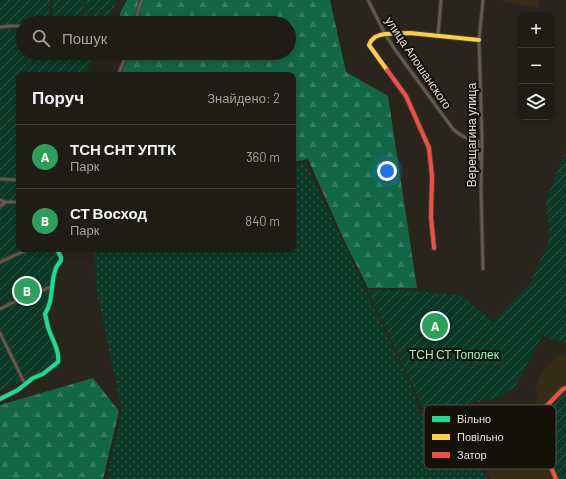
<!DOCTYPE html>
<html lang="uk">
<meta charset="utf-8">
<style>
:root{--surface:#1f1c15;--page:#27251e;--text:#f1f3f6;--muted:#a1a1a0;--line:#3c3a34;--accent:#2563eb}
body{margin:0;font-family:Barlow,sans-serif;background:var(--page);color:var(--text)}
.controls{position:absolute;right:12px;top:12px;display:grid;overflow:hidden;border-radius:8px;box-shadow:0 2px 10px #0003}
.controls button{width:36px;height:36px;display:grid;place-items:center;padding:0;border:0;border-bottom:1px solid var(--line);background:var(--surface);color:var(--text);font:20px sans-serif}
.you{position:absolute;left:387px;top:171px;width:14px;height:14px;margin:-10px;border:3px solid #fff;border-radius:50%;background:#1a73e8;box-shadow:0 0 0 6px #1a73e833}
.badge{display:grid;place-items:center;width:26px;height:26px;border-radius:50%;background:var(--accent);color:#fff;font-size:13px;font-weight:700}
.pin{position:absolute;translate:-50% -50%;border:2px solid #fff;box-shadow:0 1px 4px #0006}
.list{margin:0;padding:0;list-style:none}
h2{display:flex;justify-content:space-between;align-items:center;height:52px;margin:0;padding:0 16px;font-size:17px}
h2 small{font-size:13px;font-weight:400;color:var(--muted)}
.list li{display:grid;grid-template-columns:26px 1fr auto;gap:12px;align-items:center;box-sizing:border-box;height:64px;padding:0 16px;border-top:1px solid var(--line)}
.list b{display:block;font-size:15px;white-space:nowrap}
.list p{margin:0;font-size:13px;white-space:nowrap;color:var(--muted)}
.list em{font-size:13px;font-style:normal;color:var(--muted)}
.icon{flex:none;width:22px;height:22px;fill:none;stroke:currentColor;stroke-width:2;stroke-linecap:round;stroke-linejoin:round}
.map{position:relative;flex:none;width:566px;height:479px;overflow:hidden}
.search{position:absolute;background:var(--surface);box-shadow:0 2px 10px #0003;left:16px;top:16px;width:280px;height:44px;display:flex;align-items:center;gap:10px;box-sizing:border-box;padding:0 14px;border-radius:22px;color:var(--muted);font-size:15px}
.panel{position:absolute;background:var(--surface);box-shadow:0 2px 10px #0003;left:16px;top:72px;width:280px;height:180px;border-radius:8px}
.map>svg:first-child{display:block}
.built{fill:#362c16}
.grass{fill:url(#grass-dots)}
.forest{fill:url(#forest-firs)}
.garden{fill:url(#garden-furrows)}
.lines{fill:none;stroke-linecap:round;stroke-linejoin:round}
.street-casing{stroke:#433f37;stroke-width:4.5}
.fast-casing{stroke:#433f37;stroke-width:6}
.slow-casing{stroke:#433f37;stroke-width:6}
.jam-casing{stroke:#433f37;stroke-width:6}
.street{stroke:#645a50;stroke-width:2.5}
.fast{stroke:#16e098;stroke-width:4}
.slow{stroke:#ffcf43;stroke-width:4}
.jam{stroke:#f24e42;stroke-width:4}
.labels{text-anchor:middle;stroke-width:4;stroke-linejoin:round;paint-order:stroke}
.street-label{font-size:12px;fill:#e7e2d7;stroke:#141109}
.park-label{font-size:12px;fill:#8dfcc9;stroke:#141109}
.key{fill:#141109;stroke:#535047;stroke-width:1}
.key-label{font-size:11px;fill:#e7e2d7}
</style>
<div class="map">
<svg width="566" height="479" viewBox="0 0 566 479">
<defs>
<pattern id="grass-dots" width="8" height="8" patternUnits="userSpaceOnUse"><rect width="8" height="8" fill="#0b3927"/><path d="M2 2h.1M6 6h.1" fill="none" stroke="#2f5546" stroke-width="1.8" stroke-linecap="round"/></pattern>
<pattern id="forest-firs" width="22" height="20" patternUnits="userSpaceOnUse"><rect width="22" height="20" fill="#126747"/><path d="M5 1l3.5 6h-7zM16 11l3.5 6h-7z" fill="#347c61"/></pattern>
<pattern id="garden-furrows" width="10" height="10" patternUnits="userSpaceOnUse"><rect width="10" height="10" fill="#0b3927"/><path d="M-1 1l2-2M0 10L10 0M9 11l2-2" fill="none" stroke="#2f5546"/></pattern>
</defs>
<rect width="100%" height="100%" fill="#29251c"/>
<g class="built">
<path d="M 496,0 L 539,0 L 539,8 Z"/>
<path d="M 560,354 L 566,356 L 566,386 L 558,393 L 549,402 L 538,410 L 535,406 L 537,398 L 535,388 L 544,370 L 550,363 Z"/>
<path d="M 534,415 L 534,425 L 556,479 L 490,479 L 467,432 L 480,425 L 497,421 L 501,424 L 523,417 Z"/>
</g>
<path class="grass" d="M 305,162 L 415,394 L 419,413 L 458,426 L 483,472 L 486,479 L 106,479 L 122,411 L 97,292 L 94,249 L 293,249 L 293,164 Z"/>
<g class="forest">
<path d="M 127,0 L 330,0 L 346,72 L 388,96 L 417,288 L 368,288 L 344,240 L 308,159 L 293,162 L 293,75 L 120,75 L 129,56 L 124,53 L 289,53 L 289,23 L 120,23 L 120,13 Z"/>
<path d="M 93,378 L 119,411 L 104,475 L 103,479 L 0,479 L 0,405 Z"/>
</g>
<g class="garden">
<path d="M 0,0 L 50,0 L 48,22 L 43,23 L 23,23 L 23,27 L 14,28 L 0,28 Z"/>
<path d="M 53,0 L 87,0 L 80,14 L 113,9 L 108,23 L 50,23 L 51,20 Z"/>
<path d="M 88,0 L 117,0 L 114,8 L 83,13 Z"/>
<path d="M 0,29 L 23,30 L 23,53 L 28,53 L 25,73 L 29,53 L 96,53 L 86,75 L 19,75 L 19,97 L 14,113 L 10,121 L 14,114 L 19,99 L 19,204 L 17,205 L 0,200 L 0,123 L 9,124 L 9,123 L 0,122 Z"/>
<path d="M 566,151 L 566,343 L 545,338 L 542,331 L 540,340 L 515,387 L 497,398 L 440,409 L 427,411 L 422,406 L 368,290 L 417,291 L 461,295 L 493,322 L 530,284 L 550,237 L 546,200 Z"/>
<path d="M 0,201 L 17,206 L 19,205 L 19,249 L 58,249 L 59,268 L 48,315 L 61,368 L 0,390 Z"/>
<path d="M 566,389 L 566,479 L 558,479 L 537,428 L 536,420 L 564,390 Z"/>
</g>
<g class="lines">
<defs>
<g id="street">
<path d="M 368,0 L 385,34 L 396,51 L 453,129 C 462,137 467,139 478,141 L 480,159"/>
<path d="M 483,0 L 479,40 L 482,138 L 481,189 L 483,269"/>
<path d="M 49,23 L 50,22"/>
<path d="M 136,23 C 137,14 138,8 142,0"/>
<path d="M 0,27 L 10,26 L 23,26"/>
<path d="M 438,36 L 441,0"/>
<path d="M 118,75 L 127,53"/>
<path d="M 0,179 L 19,180"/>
<path d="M 0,200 L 5,202 L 19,202"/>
<path d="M 0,206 L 3,204 L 5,202"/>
<path d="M 0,262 L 29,249"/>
<path d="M 0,309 L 20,299 L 44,290 L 52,286"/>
<path d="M 0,333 L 25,384"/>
</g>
<path id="fast" d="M 0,399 L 18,390 L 33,378 L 43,374 L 58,362 C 60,350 51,338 48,327 C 47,323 46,318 45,314 C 54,300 50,283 56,268 C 57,265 60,263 61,260 C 62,256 58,252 56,249"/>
<path id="slow" d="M 387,70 L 369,45 L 371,41 L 375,37 L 380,35 L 385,34 L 410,33 L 479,40"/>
<g id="jam">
<path d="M 387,70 L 406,96 L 429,148 L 432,176 L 431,217 L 434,248"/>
<path d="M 556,479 L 537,434 C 535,428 535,423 536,417 L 563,389 L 566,388"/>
</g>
</defs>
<use href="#street" class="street-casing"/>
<use href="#fast" class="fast-casing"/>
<use href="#slow" class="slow-casing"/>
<use href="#jam" class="jam-casing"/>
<use href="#street" class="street"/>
<use href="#fast" class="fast"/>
<use href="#slow" class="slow"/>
<use href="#jam" class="jam"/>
</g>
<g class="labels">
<g class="street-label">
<text transform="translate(418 63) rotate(56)" y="4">улица Апошанского</text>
<text transform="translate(472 135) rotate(-90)" y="4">Верещагина улица</text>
</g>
<g class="park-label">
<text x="454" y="359">ТСН СТ Тополек</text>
</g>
</g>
<rect x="424" y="405" width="132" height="64" rx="6" class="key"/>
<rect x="432" y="416" width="18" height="6" fill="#16e098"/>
<rect x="432" y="434" width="18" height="6" fill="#ffcf43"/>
<rect x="432" y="452" width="18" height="6" fill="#f24e42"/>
<g class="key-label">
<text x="457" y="423">Вільно</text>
<text x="457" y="441">Повільно</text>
<text x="457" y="459">Затор</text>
</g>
</svg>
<div class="controls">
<button>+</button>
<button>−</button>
<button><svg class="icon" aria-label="layers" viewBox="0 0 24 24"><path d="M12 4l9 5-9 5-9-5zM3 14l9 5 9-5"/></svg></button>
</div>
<div class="you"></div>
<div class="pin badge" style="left:435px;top:326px;background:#2e9e5b">A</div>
<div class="pin badge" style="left:27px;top:291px;background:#2e9e5b">B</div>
<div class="search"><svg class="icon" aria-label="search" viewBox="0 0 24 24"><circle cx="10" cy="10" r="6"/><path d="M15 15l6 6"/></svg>Пошук</div>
<section class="panel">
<h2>Поруч<small>Знайдено: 2</small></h2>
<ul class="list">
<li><span class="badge" style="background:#2e9e5b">A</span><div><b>ТСН СНТ УПТК</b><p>Парк</p></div><em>360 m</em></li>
<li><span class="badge" style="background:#2e9e5b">B</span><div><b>СТ Восход</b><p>Парк</p></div><em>840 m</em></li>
</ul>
</section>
</div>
